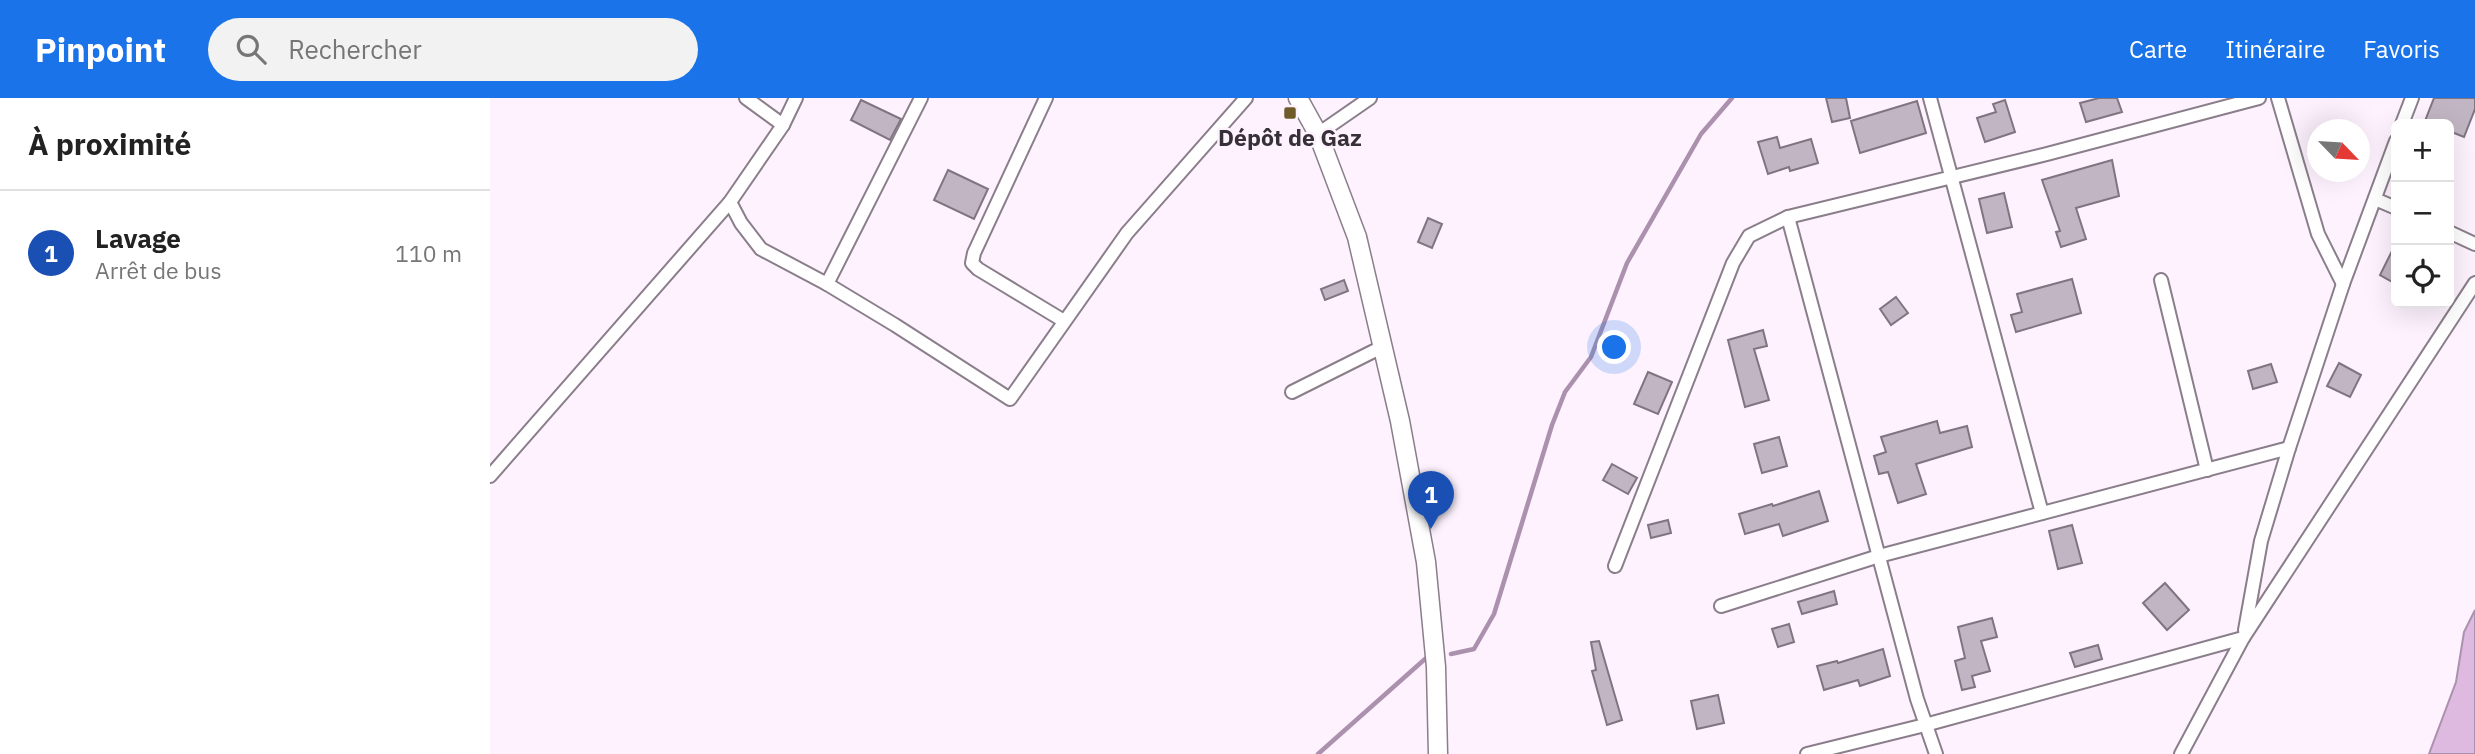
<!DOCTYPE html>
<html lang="fr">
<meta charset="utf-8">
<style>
:root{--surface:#fff;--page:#f2f2f2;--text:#222;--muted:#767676;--line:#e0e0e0;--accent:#1a73e8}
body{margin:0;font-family:"IBM Plex Sans",sans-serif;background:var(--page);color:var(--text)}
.controls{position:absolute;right:21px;top:21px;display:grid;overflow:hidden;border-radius:10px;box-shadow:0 7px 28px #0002}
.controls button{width:63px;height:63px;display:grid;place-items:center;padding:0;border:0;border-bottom:2px solid var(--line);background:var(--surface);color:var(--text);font:35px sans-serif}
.compass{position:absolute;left:1817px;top:21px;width:63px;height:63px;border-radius:50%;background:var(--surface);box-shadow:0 7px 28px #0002;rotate:115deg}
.you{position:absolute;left:1125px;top:250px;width:24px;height:24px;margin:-18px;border:5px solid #fff;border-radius:50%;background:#1a73e8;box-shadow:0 0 0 10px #1a73e833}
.badge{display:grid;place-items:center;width:46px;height:46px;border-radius:50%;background:var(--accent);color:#fff;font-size:23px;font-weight:700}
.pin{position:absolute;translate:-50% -58px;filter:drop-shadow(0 2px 4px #0008)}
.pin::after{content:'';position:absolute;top:37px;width:24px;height:21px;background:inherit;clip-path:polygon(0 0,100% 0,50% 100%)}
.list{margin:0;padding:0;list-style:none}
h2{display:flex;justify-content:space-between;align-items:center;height:91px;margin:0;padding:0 28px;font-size:30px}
h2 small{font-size:23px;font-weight:400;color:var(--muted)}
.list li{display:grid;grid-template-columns:46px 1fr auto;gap:21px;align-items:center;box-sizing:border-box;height:126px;padding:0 28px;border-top:2px solid var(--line)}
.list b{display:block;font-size:26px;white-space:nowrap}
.list p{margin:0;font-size:23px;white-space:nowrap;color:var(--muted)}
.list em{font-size:23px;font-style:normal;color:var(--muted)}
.icon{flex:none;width:38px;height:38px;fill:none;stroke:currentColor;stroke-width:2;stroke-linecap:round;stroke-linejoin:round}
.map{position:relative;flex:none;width:1985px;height:656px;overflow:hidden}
header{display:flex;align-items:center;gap:42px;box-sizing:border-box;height:98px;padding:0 35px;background:var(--accent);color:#fff}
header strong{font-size:33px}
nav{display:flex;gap:38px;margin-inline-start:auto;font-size:24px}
.search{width:490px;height:63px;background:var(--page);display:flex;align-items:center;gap:18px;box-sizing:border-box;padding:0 24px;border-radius:38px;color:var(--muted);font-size:26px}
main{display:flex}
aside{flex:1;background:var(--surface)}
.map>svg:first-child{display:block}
.water{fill:#debae1;stroke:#ac91ae;stroke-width:2}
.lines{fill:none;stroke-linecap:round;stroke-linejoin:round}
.stream{stroke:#ac91ae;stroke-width:4.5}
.building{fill:#c2b5c3;stroke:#807481;stroke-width:2}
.street-casing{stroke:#8a7e8b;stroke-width:16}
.secondary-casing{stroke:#8a7e8b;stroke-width:21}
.street{stroke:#fff;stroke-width:12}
.secondary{stroke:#fff;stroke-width:18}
.poi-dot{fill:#6f5b2a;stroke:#fdf2fe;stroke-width:2.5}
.labels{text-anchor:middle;stroke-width:5;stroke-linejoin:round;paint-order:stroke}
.poi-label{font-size:23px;font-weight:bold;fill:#363136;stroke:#fdf2fe}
</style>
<header>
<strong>Pinpoint</strong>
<div class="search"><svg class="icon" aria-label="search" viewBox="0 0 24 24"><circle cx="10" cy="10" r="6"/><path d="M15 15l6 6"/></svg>Rechercher</div>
<nav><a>Carte</a><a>Itinéraire</a><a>Favoris</a></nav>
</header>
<main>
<aside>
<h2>À proximité<small></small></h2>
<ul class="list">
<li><span class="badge" style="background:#1a4fb4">1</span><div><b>Lavage</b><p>Arrêt de bus</p></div><em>110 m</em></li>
</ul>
</aside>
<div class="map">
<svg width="1985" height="656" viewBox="0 0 1985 656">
<rect width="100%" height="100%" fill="#fdf2fe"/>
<path class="water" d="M 1985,512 L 1985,656 L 1939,656 L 1966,584 L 1974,534 Z"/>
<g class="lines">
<g class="stream">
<path d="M 961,556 L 984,551 L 1004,516 L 1062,327 L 1075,294 L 1101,259 L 1137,165 L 1211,36 L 1242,0"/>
<path d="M 828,656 L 935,561"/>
</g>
</g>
<g class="building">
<path d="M 1336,0 L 1356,0 L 1360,20 L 1342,24 Z"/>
<path d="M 1609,0 L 1627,0 L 1632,14 L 1596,24 L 1590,5 Z"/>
<path d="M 1944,0 L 1985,0 L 1985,11 L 1974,39 L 1959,33 L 1959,26 L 1943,26 L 1935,23 Z"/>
<path d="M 371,2 L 411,21 L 400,42 L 361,22 Z"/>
<path d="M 1515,2 L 1525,34 L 1495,44 L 1487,20 L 1506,14 L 1503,6 Z"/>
<path d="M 1427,3 L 1436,35 L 1370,55 L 1361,23 Z"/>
<path d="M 1287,39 L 1290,50 L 1321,41 L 1328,65 L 1300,73 L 1299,69 L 1278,76 L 1268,44 Z"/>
<path d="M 1622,62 L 1629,98 L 1586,110 L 1596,141 L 1571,149 L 1566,134 L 1570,133 L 1552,82 Z"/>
<path d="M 458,72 L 498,91 L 484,121 L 444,102 Z"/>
<path d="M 1514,95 L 1522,129 L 1497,135 L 1489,101 Z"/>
<path d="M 938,120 L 952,126 L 942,150 L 928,144 Z"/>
<path d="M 1906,145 L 1906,186 L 1890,177 Z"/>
<path d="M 1582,181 L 1591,215 L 1526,234 L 1521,217 L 1532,214 L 1527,196 Z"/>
<path d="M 854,182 L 858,193 L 835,202 L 831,191 Z"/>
<path d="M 1406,199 L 1418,215 L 1401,227 L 1390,211 Z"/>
<path d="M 1273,232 L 1277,248 L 1264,251 L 1279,302 L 1255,309 L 1238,242 Z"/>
<path d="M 1849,265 L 1871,277 L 1860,299 L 1837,288 Z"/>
<path d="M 1781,266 L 1787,284 L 1763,291 L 1758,273 Z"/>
<path d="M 1158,274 L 1182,284 L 1168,316 L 1144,306 Z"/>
<path d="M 1447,323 L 1450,335 L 1477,328 L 1482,349 L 1426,366 L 1436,396 L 1408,405 L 1398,374 L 1389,376 L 1384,358 L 1396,354 L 1391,339 Z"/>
<path d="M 1289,339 L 1297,368 L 1272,375 L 1264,346 Z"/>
<path d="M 1122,366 L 1147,380 L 1138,396 L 1113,382 Z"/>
<path d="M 1329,393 L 1338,423 L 1293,438 L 1289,426 L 1255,436 L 1249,416 L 1282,406 L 1283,408 Z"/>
<path d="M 1178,422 L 1181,435 L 1161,440 L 1158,427 Z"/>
<path d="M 1582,427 L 1592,465 L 1568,471 L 1559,433 Z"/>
<path d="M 1675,485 L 1699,512 L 1677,532 L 1653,505 Z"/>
<path d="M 1344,493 L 1347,506 L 1312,516 L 1308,504 Z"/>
<path d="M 1502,520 L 1507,539 L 1491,543 L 1500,573 L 1482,578 L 1485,589 L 1472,592 L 1465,563 L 1475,560 L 1468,529 Z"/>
<path d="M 1299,526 L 1304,544 L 1288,549 L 1282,531 Z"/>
<path d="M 1109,543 L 1132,622 L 1117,627 L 1102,573 L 1106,572 L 1101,544 Z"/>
<path d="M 1608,547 L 1612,561 L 1585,569 L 1580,555 Z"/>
<path d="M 1393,551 L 1400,578 L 1370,588 L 1368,582 L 1334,592 L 1327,568 L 1347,563 L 1348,565 Z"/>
<path d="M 1228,597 L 1234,625 L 1207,631 L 1201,603 Z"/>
</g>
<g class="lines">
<defs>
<g id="street">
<path d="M 256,0 L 293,27"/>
<path d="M 556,0 L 484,155 L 482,165 L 488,171 L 574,223"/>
<path d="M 1440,0 L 1552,415"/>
<path d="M 1788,0 L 1828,136 L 1853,186"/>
<path d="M 1912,26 L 1922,0"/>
<path d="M 828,36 L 880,0"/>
<path d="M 1885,101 L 1906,110"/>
<path d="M 240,104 L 251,125 L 271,151 L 337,186 L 431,0"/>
<path d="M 1298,119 L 1427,601 L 1446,656"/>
<path d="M 1959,134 L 1985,146"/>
<path d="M 1671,182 L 1717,372"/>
<path d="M 337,186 L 405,227 L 520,301 L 637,135 L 756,0"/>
<path d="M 802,294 L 894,248"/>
<path d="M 0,378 L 240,104 L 293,27 L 306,0"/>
<path d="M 1125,468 L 1243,165 L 1259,138 L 1298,119 L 1557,56 L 1769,0"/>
<path d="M 1231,508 L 1389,458 L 1799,350"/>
<path d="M 1755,532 L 1771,443 L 1799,350 L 1853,186 L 1906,43"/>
<path d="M 1317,656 L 1435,627 L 1753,540"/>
<path d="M 1691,656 L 1753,540 L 1985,185"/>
</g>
<path id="secondary" d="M 808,0 L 828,36 L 867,139 L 910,323 L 936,464 L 946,569 L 948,656"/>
</defs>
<use href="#street" class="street-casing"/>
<use href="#secondary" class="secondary-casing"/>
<use href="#street" class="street"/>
<use href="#secondary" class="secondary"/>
</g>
<rect class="poi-dot" x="793" y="8" width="14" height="14" rx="3.5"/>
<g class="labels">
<g class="poi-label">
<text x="800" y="48">Dépôt de Gaz</text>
</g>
</g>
</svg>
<div class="controls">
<button>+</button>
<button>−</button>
<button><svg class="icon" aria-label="locate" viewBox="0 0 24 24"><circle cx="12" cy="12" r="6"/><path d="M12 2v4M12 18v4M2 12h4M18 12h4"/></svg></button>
</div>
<svg class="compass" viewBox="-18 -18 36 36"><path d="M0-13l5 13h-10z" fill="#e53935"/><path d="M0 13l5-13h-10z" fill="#767676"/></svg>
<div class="you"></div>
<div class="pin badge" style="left:941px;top:431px;background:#1a4fb4">1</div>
</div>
</main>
